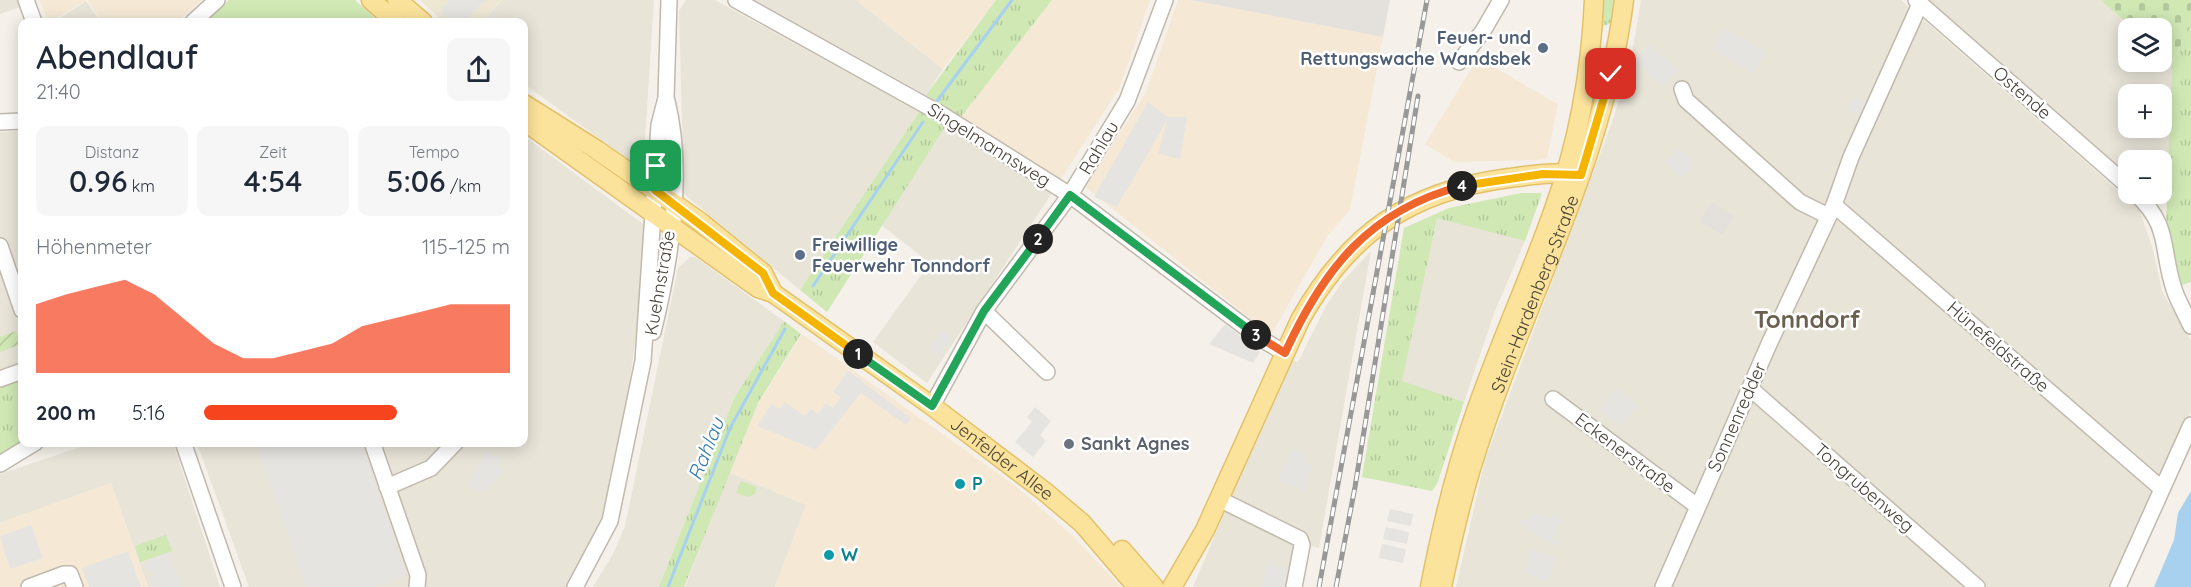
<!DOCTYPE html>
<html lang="de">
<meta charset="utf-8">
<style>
body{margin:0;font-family:Quicksand,sans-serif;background:#f6f6f7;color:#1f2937;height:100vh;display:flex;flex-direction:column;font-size:22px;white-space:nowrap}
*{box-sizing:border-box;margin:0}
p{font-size:20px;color:#747a83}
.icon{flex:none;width:33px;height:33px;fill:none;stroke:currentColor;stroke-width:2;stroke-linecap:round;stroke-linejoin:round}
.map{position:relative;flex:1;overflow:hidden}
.drawer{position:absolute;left:18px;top:18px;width:510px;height:429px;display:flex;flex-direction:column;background:#fff;border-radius:12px;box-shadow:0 3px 15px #0003}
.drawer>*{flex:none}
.controls{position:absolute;left:2118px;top:18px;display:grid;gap:12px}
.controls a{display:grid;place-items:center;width:54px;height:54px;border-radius:12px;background:#fff;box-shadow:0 3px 15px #0003;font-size:30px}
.pin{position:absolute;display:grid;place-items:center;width:51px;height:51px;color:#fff;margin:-26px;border-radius:12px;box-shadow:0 3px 9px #0006}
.km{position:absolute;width:30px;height:30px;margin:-15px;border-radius:50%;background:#222;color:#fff;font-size:16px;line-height:30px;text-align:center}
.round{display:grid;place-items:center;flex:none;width:63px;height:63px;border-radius:12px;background:#f6f6f7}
.summary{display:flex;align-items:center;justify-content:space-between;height:102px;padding:0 18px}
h1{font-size:33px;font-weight:600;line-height:45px}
.stats{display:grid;grid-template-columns:repeat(3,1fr);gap:9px;height:102px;padding:6px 18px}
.stats div{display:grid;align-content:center;border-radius:12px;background:#f6f6f7;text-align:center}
.stats b{font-size:30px;font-weight:600}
.stats small{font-size:16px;font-weight:400}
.stats p{font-size:16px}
.chart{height:168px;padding:12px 18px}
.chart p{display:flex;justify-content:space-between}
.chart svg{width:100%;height:108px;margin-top:6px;fill:#f6441f;opacity:.7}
ul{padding:0 18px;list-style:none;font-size:20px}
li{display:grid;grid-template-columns:96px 72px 1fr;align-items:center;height:45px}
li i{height:15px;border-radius:8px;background:#f6441f}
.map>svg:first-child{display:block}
.residential{fill:#e8e4d8;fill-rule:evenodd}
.commercial{fill:#f5e9d6}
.industrial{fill:#e4e0db}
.education{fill:#ede7d4}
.grass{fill:url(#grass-tufts)}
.cemetery{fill:url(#cemetery-stones)}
.garden{fill:url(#garden-furrows)}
.pitch{fill:#cfe8b4}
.parking{fill:#e6e4e1}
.water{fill:#a8d1f0}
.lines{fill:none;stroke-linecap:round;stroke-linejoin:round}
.stream{stroke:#a8d1f0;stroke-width:3}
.minor-casing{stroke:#c0b9ac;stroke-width:18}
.major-casing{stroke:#e2c16a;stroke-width:21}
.minor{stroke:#fff;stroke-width:15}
.major{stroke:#fce39b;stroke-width:18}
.rail-casing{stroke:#989898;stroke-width:5}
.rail{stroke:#fff;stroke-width:3;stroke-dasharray:9;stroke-linecap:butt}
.split-1-casing{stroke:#fff;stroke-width:12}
.split-2-casing{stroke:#fff;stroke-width:12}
.split-3-casing{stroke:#fff;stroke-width:12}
.split-4-casing{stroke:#fff;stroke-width:12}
.split-5-casing{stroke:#fff;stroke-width:12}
.split-1{stroke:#f5b400;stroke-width:8}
.split-2{stroke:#22a559;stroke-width:8}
.split-3{stroke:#22a559;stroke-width:8}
.split-4{stroke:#f0652b;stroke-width:8}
.split-5{stroke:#f5b400;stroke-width:8}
.service-dot{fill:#5c6f8a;stroke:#fff;stroke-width:2}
.worship-dot{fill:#6b7280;stroke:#fff;stroke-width:2}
.culture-dot{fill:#0f9aa8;stroke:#fff;stroke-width:2}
.labels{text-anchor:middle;stroke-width:5;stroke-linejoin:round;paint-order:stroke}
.service-label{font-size:18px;font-weight:bold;fill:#4e5e75;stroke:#fff;text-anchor:end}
.street-label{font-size:18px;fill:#484238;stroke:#fff}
.worship-label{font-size:18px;font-weight:bold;fill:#5b616d;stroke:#fff;text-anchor:start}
.culture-label{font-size:18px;font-weight:bold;fill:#0d838f;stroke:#fff;text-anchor:start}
.water-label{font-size:20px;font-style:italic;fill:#327ab3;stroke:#fff}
.district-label{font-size:24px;font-weight:bold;fill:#6b604f;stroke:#fff}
</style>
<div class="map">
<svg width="2191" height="587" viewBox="0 0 2191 587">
<defs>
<pattern id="grass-tufts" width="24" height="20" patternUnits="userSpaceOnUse" patternTransform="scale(1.5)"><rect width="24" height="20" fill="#cfe8b4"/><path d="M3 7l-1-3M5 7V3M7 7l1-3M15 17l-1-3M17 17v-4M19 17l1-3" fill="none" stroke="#b3c89c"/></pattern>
<pattern id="cemetery-stones" width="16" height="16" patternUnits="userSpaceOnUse" patternTransform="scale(1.5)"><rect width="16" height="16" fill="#cfe8b4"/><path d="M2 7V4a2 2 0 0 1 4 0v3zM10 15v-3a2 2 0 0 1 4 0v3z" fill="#b3c89c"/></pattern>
<pattern id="garden-furrows" width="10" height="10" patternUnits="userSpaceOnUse" patternTransform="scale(1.5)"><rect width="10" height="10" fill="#cfe8b4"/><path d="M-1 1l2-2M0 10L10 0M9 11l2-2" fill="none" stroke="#b3c89c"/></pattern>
</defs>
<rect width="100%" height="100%" fill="#f5f1ea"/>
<path class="residential" d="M0,0H21L23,6L0,14Z
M502,0H654L643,170L524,84V22H482Z
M686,0H715L919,112L800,290L684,194L679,11Z
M755,0H856L943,69L926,95Z
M1641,0H1901L2139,209L2153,250L2162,291L2191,341V411L2111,587H1456L1485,460L1611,125L1629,71Z
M1929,0H2100L2133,28H2128V62H2162V54L2172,63L2168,178L2162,184V160H2128V176ZM2128,94H2162V128H2128Z
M86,1L101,22H54Z
M945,127L1052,193L927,383L873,342L930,263L881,225Z
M22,131V365L0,373V132Z
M524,136L650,229L624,425L605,518L566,587H249L197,443L524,442Z
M1437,217L1525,241L1495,311L1464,402L1401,381Z
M1371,251L1319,548L1297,543L1289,587H1193L1289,359L1298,362L1326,306L1342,282Z
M690,257H695L784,321L734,398L659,587H593L613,554L625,526L678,268Z
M93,443H173L220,587H148L111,483L0,523V474Z
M729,472L806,505L775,587H685Z"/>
<path class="commercial" d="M39,0H202L177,22H102L87,0L49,22Z
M856,0H996L943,69Z
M1052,0H1150L1119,89L1061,179L961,117Z
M1178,0H1191L1383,37L1350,210L1328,235L1271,335L1085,187L1146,92Z
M1478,58L1558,104L1547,158L1540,160L1454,162L1425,144Z
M802,334L1017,487L1074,537L1121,587H775L806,505L729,472L758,404Z
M111,483L148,587H0V523Z"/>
<path class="industrial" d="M1191,0H1390L1383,37Z
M1711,202L1734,216L1723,235L1700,222Z"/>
<path class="education" d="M420,0H501L482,22H444Z"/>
<path class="grass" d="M996,0H1052L961,117L926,95Z
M1599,0H1619C1617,15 1615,25 1598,27Z
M2191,25V282L2182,285L2166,223L2172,63Z
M919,112L945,127L827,312L800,290Z
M1521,193H1542L1525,241L1437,218L1402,381L1464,402L1437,484L1432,491L1362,477L1404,228L1449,208Z
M784,321L801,334L758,403L684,587H659L734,398Z
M22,376V442L0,459V384Z
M741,481L757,487L755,494L748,497L736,493Z
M166,535L172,551L140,562L135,546Z"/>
<path class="cemetery" d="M2100,0H2191V25L2172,63L2162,54V28H2133Z"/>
<path class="garden" d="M16,331L21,344L0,352V337Z"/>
<path class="pitch" d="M229,0H355L379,22H205Z"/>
<path class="parking" d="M450,0H485L464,22H453L440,11Z
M1724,28L1766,52L1754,73L1712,50Z
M1649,45L1678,70L1663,86L1635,61Z
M1855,97L1867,104L1862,117L1848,108Z
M1148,102L1168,117H1187L1180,159L1158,154L1167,120L1117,207L1094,197Z
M1678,148L1695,163L1682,177L1665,162Z
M1225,324L1260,352L1253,363L1209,344Z
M942,330L952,337L939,356L929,349Z
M848,371L911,418L906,425L861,393L816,450L757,426L772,404L780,409L785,402L805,416L811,409L818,414L826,403L833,408L841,397L833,392Z
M1616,388L1638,405L1621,426L1600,410Z
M1035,407L1051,421L1040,435L1046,441L1033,457L1015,442L1032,422L1027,417Z
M256,443H361L407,576L375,587H306Z
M1293,448L1305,455L1304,462L1312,465L1305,492L1278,480Z
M486,450L501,459L497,465L503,469L491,488L480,492L468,486Z
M1390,509L1413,514L1411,526L1387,521Z
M1553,512L1566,524L1559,521L1553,538L1560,541L1559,547L1517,523L1520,520H1528L1533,513L1549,518Z
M31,525L43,558L10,569L0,536Z
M1386,527L1409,532L1407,544L1383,539Z
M1382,544L1406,549L1403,563L1379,558Z
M1532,549L1556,557L1548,581L1524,572Z
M128,551L141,587H89L82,568Z
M169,552L182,587H153L149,576L156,574L155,571L148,573L145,563Z
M1267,564L1288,567L1284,587H1261Z"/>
<path class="water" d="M2191,491V587H2154L2174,540L2178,513Z"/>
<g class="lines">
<path class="stream" d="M937,101L1012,0
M813,286L923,122
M668,587L730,428L785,329"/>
<g class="minor-casing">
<path id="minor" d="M26,0L34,22
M736,0L941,114L1070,195L1261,339L1285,353
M1916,0L2128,186
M193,22L217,0
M1459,62L1483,31L1501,0
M1682,89L1686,100L1800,202L1828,216
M0,122L22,121
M2136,194C2172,227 2160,250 2175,292C2179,303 2186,315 2191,326
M1834,205L2162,489
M0,246L22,310
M984,311L1047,372
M653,332C671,260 685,174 667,101
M0,379L22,371
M1751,389L1977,587
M1553,399L1697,506
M932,406L984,311L1070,195L1127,101L1165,0
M183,442L233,587
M372,442L418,575L417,587
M0,464L36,442
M387,487L431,468L456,442
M1219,499L1300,539L1302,545L1294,587
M29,587L64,574H70L75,587
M575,587L610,521L643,361L659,125L666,98L669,0
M1663,587L1769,344L1834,205L1851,157L1920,4
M2118,587L2191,425"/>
</g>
<g class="major-casing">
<g id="major">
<path d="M371,0L396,22"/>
<path d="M397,0L423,22"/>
<path d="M524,104L597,150L699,221L763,273L773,293"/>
<path id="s1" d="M524,121L758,288L773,293L932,406L1044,491L1082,523L1137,587"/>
<path d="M1122,550L1154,587"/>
<path d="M1172,587L1205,530L1300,320C1349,233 1409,191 1509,178C1532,175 1558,171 1581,175"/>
<path d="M1430,587C1441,530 1454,475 1473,420C1497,349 1529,280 1554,209C1578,143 1591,70 1594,0"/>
<path id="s2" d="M1442,587C1451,544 1461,500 1474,459C1522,305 1604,162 1624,0"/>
</g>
</g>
<use href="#minor" class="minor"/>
<use href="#major" class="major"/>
<g class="rail-casing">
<path id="rail" d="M1319,587L1427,0
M1336,587L1355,487L1418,96"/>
</g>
<use href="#rail" class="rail"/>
</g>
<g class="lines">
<g class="split-1-casing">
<path id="split-1" d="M656,166L655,190L763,273L773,293L858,354"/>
</g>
<g class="split-2-casing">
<path id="split-2" d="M858,354L932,406L984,311L1038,239"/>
</g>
<g class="split-3-casing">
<path id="split-3" d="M1038,239L1070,195L1256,335"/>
</g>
<g class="split-4-casing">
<path id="split-4" d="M1256,335L1285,353C1323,270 1369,210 1462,186"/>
</g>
<g class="split-5-casing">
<path id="split-5" d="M1462,186L1543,174L1581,175L1611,74"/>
</g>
<use href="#split-1" class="split-1"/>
<use href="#split-2" class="split-2"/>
<use href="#split-3" class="split-3"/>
<use href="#split-4" class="split-4"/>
<use href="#split-5" class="split-5"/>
</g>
<g class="service-dot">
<circle cx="1543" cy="48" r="6"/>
<circle cx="800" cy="255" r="6"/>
</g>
<circle class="worship-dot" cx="1069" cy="444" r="6"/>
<g class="culture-dot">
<circle cx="960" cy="484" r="6"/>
<circle cx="829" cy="555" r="6"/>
</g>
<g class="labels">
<g class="service-label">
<text x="1531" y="44">Feuer- und<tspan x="1531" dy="21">Rettungswache Wandsbek</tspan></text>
<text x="812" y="251" text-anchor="start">Freiwillige<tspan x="812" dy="21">Feuerwehr Tonndorf</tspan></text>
</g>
<g class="street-label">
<text transform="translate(2022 93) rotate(41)" y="6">Ostende</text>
<text transform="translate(989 145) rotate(32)" y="6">Singelmannsweg</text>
<text transform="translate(1099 148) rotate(-59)" y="6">Rahlau</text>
<text transform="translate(660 283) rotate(-80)" y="6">Kuehnstraße</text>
<text dy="6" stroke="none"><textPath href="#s2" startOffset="308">Stein-Hardenberg-Straße</textPath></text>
<text transform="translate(1998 347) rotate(41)" y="6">Hünefeldstraße</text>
<text transform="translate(1737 417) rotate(-66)" y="6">Sonnenredder</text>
<text transform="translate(1625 453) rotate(37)" y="6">Eckenerstraße</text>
<text dy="6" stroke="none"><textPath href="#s1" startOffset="586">Jenfelder Allee</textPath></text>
<text transform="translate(1864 488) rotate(41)" y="6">Tongrubenweg</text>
</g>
<g class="worship-label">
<text x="1081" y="450">Sankt Agnes</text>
</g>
<g class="culture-label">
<text x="972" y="490">P</text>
<text x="841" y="561">W</text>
</g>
<g class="water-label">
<text transform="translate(706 449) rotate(-68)" y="7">Rahlau</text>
</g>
<g class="district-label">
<text x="1807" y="328">Tonndorf</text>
</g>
</g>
</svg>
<div class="controls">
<a><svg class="icon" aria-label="layers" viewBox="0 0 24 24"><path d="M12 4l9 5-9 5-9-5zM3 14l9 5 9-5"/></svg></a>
<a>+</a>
<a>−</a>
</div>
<div class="pin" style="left:656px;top:166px;background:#1e9e55"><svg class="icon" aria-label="arrive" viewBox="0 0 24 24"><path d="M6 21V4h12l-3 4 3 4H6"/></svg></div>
<div class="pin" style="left:1611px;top:74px;background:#d93025"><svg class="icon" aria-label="check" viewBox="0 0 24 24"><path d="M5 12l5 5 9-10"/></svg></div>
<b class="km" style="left:858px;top:354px">1</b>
<b class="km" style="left:1038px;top:239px">2</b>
<b class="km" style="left:1256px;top:335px">3</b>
<b class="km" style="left:1462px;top:186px">4</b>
<section class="drawer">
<div class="summary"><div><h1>Abendlauf</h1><p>21:40</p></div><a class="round"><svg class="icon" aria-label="share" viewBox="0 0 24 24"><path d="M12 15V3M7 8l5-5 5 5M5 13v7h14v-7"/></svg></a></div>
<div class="stats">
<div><p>Distanz</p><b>0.96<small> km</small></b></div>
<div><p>Zeit</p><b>4:54</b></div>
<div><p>Tempo</p><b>5:06<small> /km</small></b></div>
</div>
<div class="chart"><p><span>Höhenmeter</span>115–125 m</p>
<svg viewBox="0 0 160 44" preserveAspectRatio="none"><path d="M0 44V16L10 12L20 9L30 6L40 12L50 22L60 32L70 38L80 38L90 35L100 32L110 25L120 22L130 19L140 16L150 16L160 16V44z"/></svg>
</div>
<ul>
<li><b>200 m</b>5:16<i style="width:63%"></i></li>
</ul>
</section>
</div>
